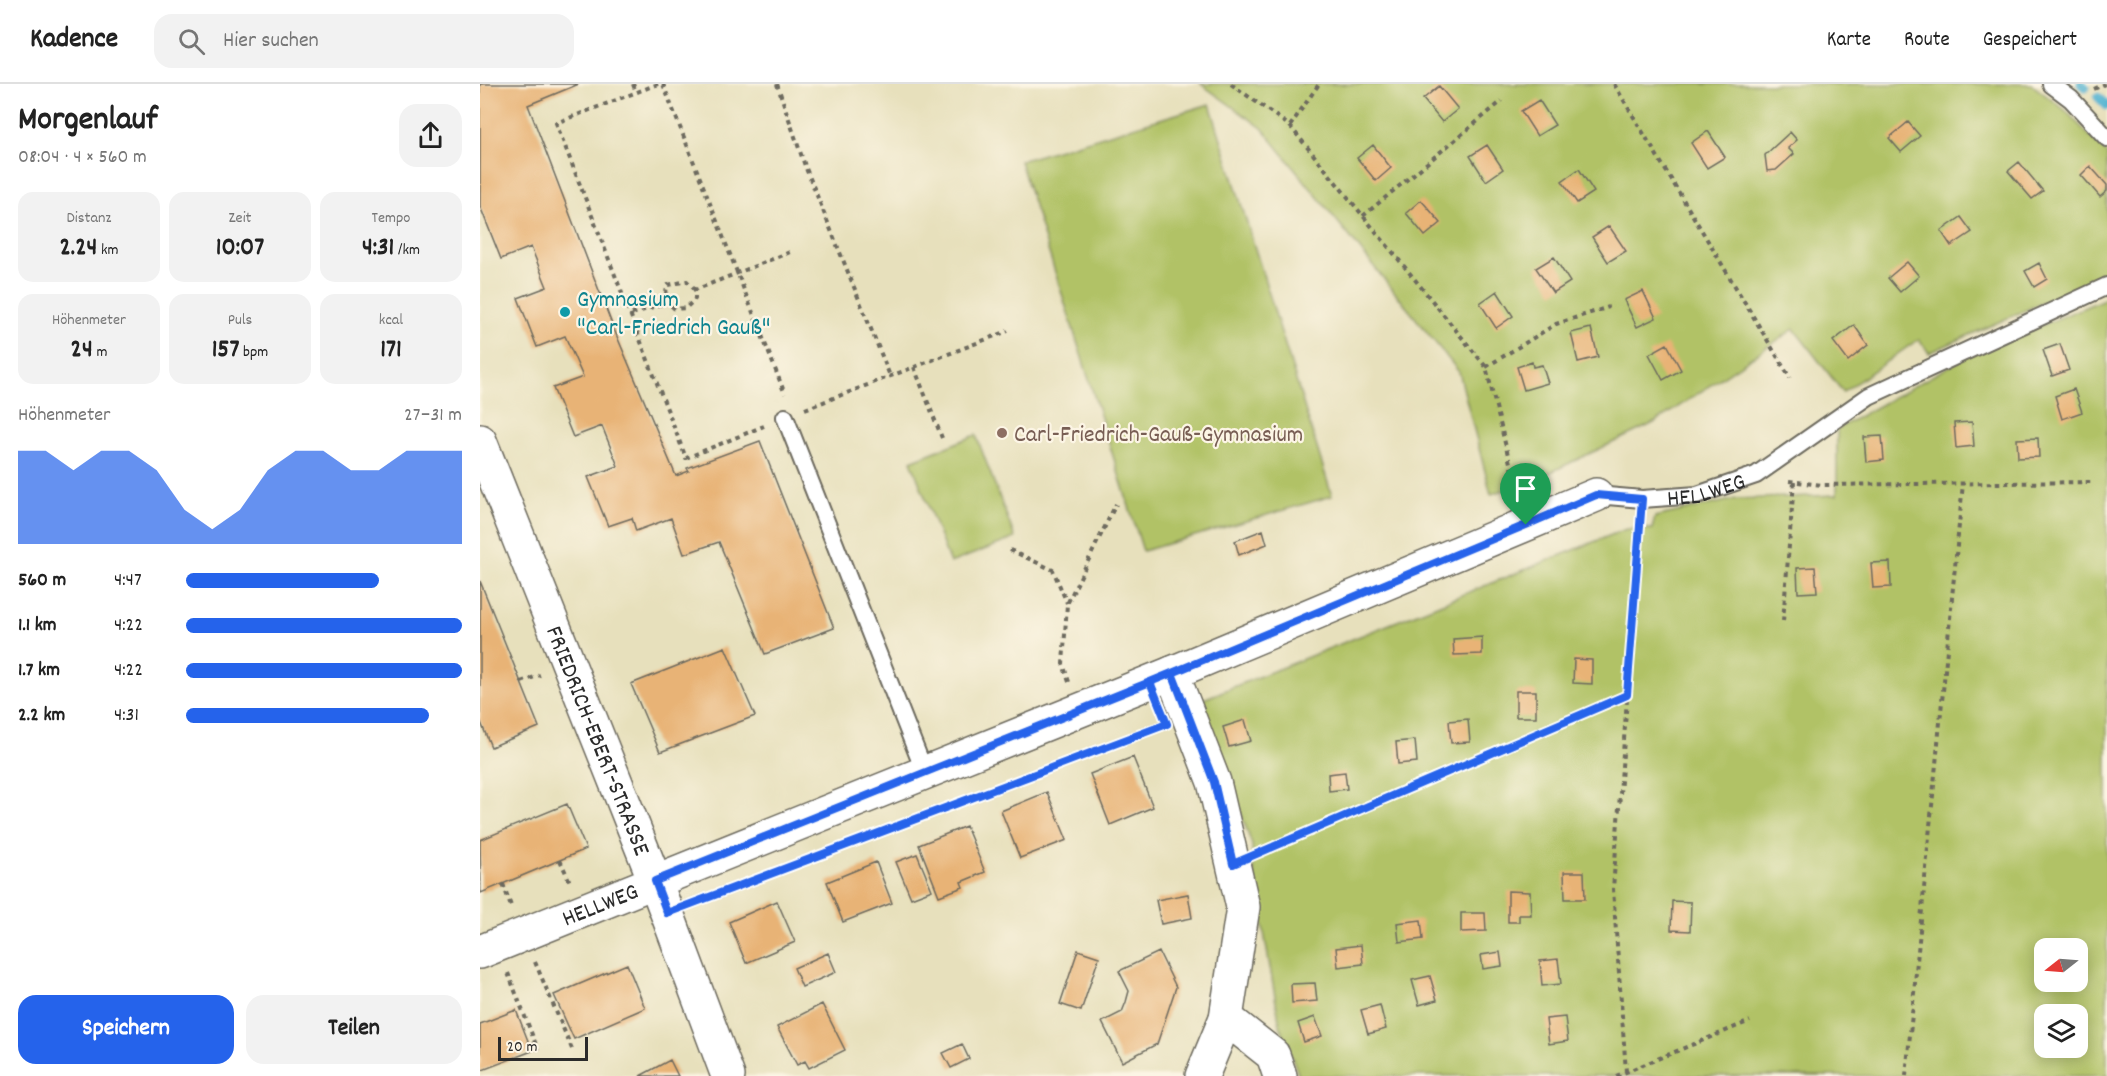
<!DOCTYPE html>
<html lang="de">
<meta charset="utf-8">
<style>
body{margin:0;font-family:Dekko,sans-serif;background:#f2f2f2;color:#222;height:100vh;display:flex;flex-direction:column;font-size:22px;white-space:nowrap}
*{box-sizing:border-box;margin:0}
p{font-size:20px;color:#767676}
.icon{flex:none;width:33px;height:33px;fill:none;stroke:currentColor;stroke-width:2;stroke-linecap:round;stroke-linejoin:round}
.map{position:relative;flex:1;overflow:hidden}
.drawer{display:flex;flex-direction:column;background:#fff;width:480px}
.drawer>*{flex:none}
.needle{width:39px;rotate:253deg}
.tools{position:absolute;left:1554px;top:854px;display:grid;gap:12px}
.tools a{display:grid;place-items:center;width:54px;height:54px;border-radius:12px;background:#fff;box-shadow:0 3px 15px #0003;font-size:30px}
.scale{position:absolute;left:18px;bottom:15px;width:90px;box-sizing:border-box;padding-left:6px;border:3px solid #2b2b2b;border-top:0;font-size:16px;line-height:21px;white-space:nowrap;color:#2b2b2b;-webkit-text-stroke:4px #fcf5e5;paint-order:stroke}
.pin{position:absolute;display:grid;place-items:center;width:51px;height:51px;color:#fff;margin:-62px -26px;border-radius:50% 50% 50% 0;rotate:-45deg;box-shadow:0 0 6px #0007}
.pin .icon{rotate:45deg}
.round{display:grid;place-items:center;flex:none;width:63px;height:63px;border-radius:18px;background:#f2f2f2}
.overview{display:flex;align-items:center;justify-content:space-between;height:102px;padding:0 18px}
h1{font-size:33px;font-weight:700;line-height:45px}
.metrics{display:grid;grid-template-columns:repeat(3,1fr);gap:9px;height:102px;padding:6px 18px}
.metrics div{display:grid;align-content:center;border-radius:15px;background:#f2f2f2;text-align:center}
.metrics b{font-size:26px;font-weight:700}
.metrics small{font-size:16px;font-weight:400}
.metrics p{font-size:16px}
.chart{height:168px;padding:12px 18px}
.chart p{display:flex;justify-content:space-between}
.chart svg{width:100%;height:108px;margin-top:6px;fill:#2563eb;opacity:.7}
.button{display:flex;gap:12px;margin-top:auto;padding:12px 18px}
.button a{flex:1;height:69px;border-radius:18px;background:#2563eb;color:#fff;font-size:24px;font-weight:700;line-height:69px;text-align:center}
.button a+a{background:#f2f2f2;color:#222}
ul{padding:0 18px;list-style:none;font-size:20px}
li{display:grid;grid-template-columns:96px 72px 1fr;align-items:center;height:45px}
li i{height:15px;border-radius:8px;background:#2563eb}
header{display:flex;align-items:center;gap:36px;box-sizing:border-box;height:84px;padding:0 30px;background:#fff;border-bottom:2px solid #e0e0e0}
header strong{font-size:28px}
nav{display:flex;gap:33px;margin-inline-start:auto;font-size:21px}
.search{width:420px;height:54px;background:#f2f2f2;display:flex;align-items:center;gap:15px;box-sizing:border-box;padding:0 21px;border-radius:18px;color:#767676;font-size:22px}
main{display:flex;flex:1;min-height:0}
.map>svg:first-child{display:block}
.green{fill:#b1c266;stroke:#6e7648;stroke-width:1.5;fill-rule:evenodd}
.lines{fill:none;stroke-linecap:round;stroke-linejoin:round}
.stream{stroke:#52b3d1;stroke-width:9}
.building{fill:#e8b376}
.service-casing{stroke:#6d6a5e;stroke-width:20}
.minor-casing{stroke:#6d6a5e;stroke-width:36}
.path{stroke:#6d6a5e;stroke-width:4;stroke-dasharray:4.5 4.5;stroke-linecap:butt}
.service{stroke:#fff;stroke-width:16}
.minor{stroke:#fff;stroke-width:33}
.route-casing{stroke:#fff;stroke-width:12}
.route{stroke:#2563eb;stroke-width:8}
.culture-dot{fill:#0f9aa8;stroke:#fcf5e5;stroke-width:2}
.education-dot{fill:#8d6e63;stroke:#fcf5e5;stroke-width:2}
.labels{text-anchor:middle;stroke-width:4.5;stroke-linejoin:round;paint-order:stroke}
.culture-label{font-size:24px;fill:#0d838f;stroke:#fcf5e5;text-anchor:start}
.education-label{font-size:24px;fill:#785e54;stroke:#fcf5e5;text-anchor:start}
.street-label{font-size:24px;fill:#2b2b2b;stroke:#fcf5e5}
</style>
<header>
<strong>Kadence</strong>
<div class="search"><svg class="icon" aria-label="search" viewBox="0 0 24 24"><circle cx="10" cy="10" r="6"/><path d="M15 15l6 6"/></svg>Hier suchen</div>
<nav><a>Karte</a><a>Route</a><a>Gespeichert</a></nav>
</header>
<main>
<section class="drawer">
<div class="overview"><div><h1>Morgenlauf</h1><p>08:04 · 4 × 560 m</p></div><a class="round"><svg class="icon" aria-label="share" viewBox="0 0 24 24"><path d="M12 15V3M7 8l5-5 5 5M5 13v7h14v-7"/></svg></a></div>
<div class="metrics">
<div><p>Distanz</p><b>2.24<small> km</small></b></div>
<div><p>Zeit</p><b>10:07</b></div>
<div><p>Tempo</p><b>4:31<small> /km</small></b></div>
</div>
<div class="metrics">
<div><p>Höhenmeter</p><b>24<small> m</small></b></div>
<div><p>Puls</p><b>157<small> bpm</small></b></div>
<div><p>kcal</p><b>171</b></div>
</div>
<div class="chart"><p><span>Höhenmeter</span>27–31 m</p>
<svg viewBox="0 0 160 44" preserveAspectRatio="none"><path d="M0 44V6L10 6L20 14L30 6L40 6L50 14L60 30L70 38L80 30L90 14L100 6L110 6L120 14L130 14L140 6L150 6L160 6V44z"/></svg>
</div>
<ul>
<li><b>560 m</b>4:47<i style="width:70%"></i></li>
<li><b>1.1 km</b>4:22<i style="width:100%"></i></li>
<li><b>1.7 km</b>4:22<i style="width:100%"></i></li>
<li><b>2.2 km</b>4:31<i style="width:88%"></i></li>
</ul>
<div class="button"><a>Speichern</a><a>Teilen</a></div>
</section>
<div class="map">
<svg width="1627" height="992" viewBox="0 0 1627 992">
<rect width="100%" height="100%" fill="#fcf5e5"/>
<filter id="ink" filterUnits="userSpaceOnUse"><feTurbulence type="fractalNoise" baseFrequency=".0167" numOctaves="2"/><feDisplacementMap in="SourceGraphic" scale="12" xChannelSelector="R" yChannelSelector="G"/><feConvolveMatrix kernelMatrix="1 2 1 2 8 2 1 2 1" color-interpolation-filters="sRGB"/></filter>
<filter id="wash" filterUnits="userSpaceOnUse"><feTurbulence type="fractalNoise" baseFrequency=".008" numOctaves="4" result="noise"/><feDisplacementMap in="SourceGraphic" scale="24" xChannelSelector="R" yChannelSelector="G"/><feGaussianBlur stdDeviation="1.35" result="paint"/><feColorMatrix in="noise" values="0 0 0 0 0 0 0 0 0 0 0 0 0 0 0 0 0 1.4 0 .05"/><feComposite in="paint" operator="in"/></filter>
<g filter="url(#wash)">
<rect width="100%" height="100%" fill="#e7e0bc"/>
<path class="green" d="M721,0H1551L1585,26L1627,70V190L1449,269L1439,255L1363,308L1314,245L1174,339L1052,397L1011,410L979,288L782,44Z
M730,20L852,412L663,467L540,77Z
M1627,214V992H819L800,942L773,784L772,761L721,616L1146,445H1172L1175,433L1256,415L1357,411V345L1486,273ZM1564,864H1598V897H1564ZM1564,930H1598V963H1564Z
M496,351L535,454L470,479L431,377Z"/>
<g class="lines">
<path class="stream" d="M1601,0L1605,3
M1618,13L1627,22"/>
</g>
<g id="blocks">
<path class="building" d="M0,0H99L48,21L133,243L196,392L209,387L207,384L280,357L354,544L285,570L239,458L204,470L191,434L156,447L152,434L128,442L108,393L138,382L122,342L93,353L73,304L103,293L85,252L57,263L38,214L67,203L51,163L21,175L0,122Z
M959,2L978,25L962,38L943,15Z
M1059,16L1075,41L1057,52L1041,27Z
M1428,38L1440,52L1421,68L1409,54Z
M1228,47L1245,73L1227,84L1211,59Z
M1310,48L1317,56L1308,64L1314,70L1296,86L1287,87L1285,71Z
M893,61L911,84L896,97L877,74Z
M1007,61L1023,85L1006,97L990,72Z
M1539,78L1563,107L1552,115L1528,87Z
M1610,82L1627,101V107L1620,113L1601,91Z
M1099,85L1114,108L1097,119L1082,97Z
M941,116L961,139L945,152L926,129Z
M1481,133L1492,148L1471,162L1461,147Z
M1129,142L1146,167L1128,178L1112,153Z
M1074,173L1090,198L1073,209L1056,184Z
M1427,178L1439,192L1420,208L1408,194Z
M1559,179L1567,195L1554,203L1545,187Z
M1017,207L1033,232L1016,244L1000,219Z
M1163,207L1176,234L1157,243L1144,216Z
M1374,241L1388,261L1368,277L1353,257Z
M1111,244L1118,273L1098,278L1091,249Z
M1187,260L1201,286L1183,296L1169,270Z
M1580,260L1589,286L1572,292L1563,266Z
M1052,278L1053,283L1062,281L1068,299L1044,306L1037,283Z
M1594,305L1602,328L1582,335L1575,312Z
M1492,338L1494,362L1476,364L1474,339Z
M1402,352L1404,376L1386,378L1384,353Z
M1558,354L1559,373L1538,374L1537,355Z
M783,446L787,460L759,471L755,457Z
M1410,478L1411,503L1393,504L1391,479Z
M1335,483L1337,508L1318,509L1317,484Z
M0,497L59,643L11,663L0,636Z
M1002,553V570L974,571L973,555Z
M245,563L275,632L180,668L151,600Z
M1094,575L1112,576V600L1093,599Z
M1036,607H1056V633H1036Z
M988,635L990,658L971,659L969,637Z
M765,636L771,657L749,663L743,643Z
M935,656L937,678L918,680L916,658Z
M653,673L673,723L630,741L610,690Z
M865,688L867,705L849,707L848,690Z
M567,708L587,756L540,774L521,727Z
M87,720L106,765L1,809L0,756Z
M486,742L505,788L481,798L483,803L459,812L439,761Z
M437,770L452,806L431,814L416,778Z
M396,778L412,819L363,838L347,798Z
M1084,788H1104L1105,815H1085Z
M1028,807L1050,808L1051,831H1039V838H1028Z
M708,810L712,834L681,840L676,816Z
M297,817L315,858L266,879L249,838Z
M1192,817L1211,818L1210,847L1191,846Z
M981,829H1005L1006,847L981,848Z
M941,836L943,855L919,858L917,839Z
M881,861L883,880L858,883L856,864Z
M598,866L619,873L601,927L580,920Z
M679,868L696,903L677,960L642,978L622,938L642,928L646,918L649,907L639,887Z
M1020,868L1022,882L1003,885L1001,871Z
M348,869L356,888L322,903L314,884Z
M1078,875L1081,900L1062,902L1060,877Z
M147,880L165,924L94,955L74,911Z
M950,892L957,916L939,921L932,896Z
M835,899L837,917L812,919L811,900Z
M342,920L365,966L329,984L325,977L317,981L297,943Z
M900,921L906,945L888,950L881,926Z
M36,926L52,967L0,987V940Z
M835,933L842,952L824,958L818,939Z
M1085,933L1088,957L1069,960L1066,935Z
M482,960L489,975L471,984L463,969Z
M190,976L198,992H160Z"/>
</g>
</g>
<g filter="url(#ink)">
<use href="#blocks" fill-opacity="0" stroke="#6d6a5e" stroke-width="1.5"/>
<g class="lines">
<g class="service-casing">
<g id="service">
<path d="M1571,0L1591,15L1627,54"/>
<path d="M305,333L445,689"/>
<path id="s1" d="M1116,411L1162,415L1217,411L1276,391L1389,312L1627,202"/>
</g>
</g>
<g class="minor-casing">
<g id="minor">
<path id="s2" d="M0,357L175,797L248,992"/>
<path d="M692,589L734,698L763,823L746,934L722,992"/>
<path id="s3" d="M0,868L692,589L1116,411"/>
<path d="M746,934L793,971L800,992"/>
</g>
</g>
<path class="path" d="M153,0L156,8
M178,0L76,39L206,374L284,342
M183,0L305,310
M297,0L325,82L410,292
M751,0L810,42L1006,283L1038,411
M1134,0L1310,294
M1614,5L1625,0
M810,42L839,0
M883,132L1022,17
M215,206L207,197L188,201C184,211 186,218 195,225L206,224L215,215V206L310,168
M152,230L188,218
M434,283L462,354
M1006,283L1076,240L1129,223
M325,325L528,247
M1309,397L1342,401L1614,398
M530,466L573,486L587,519
M1303,537L1314,398
M41,598L60,591
M589,598L583,580L587,520L636,420
M781,768L1147,611
M80,776L90,798
M23,800L31,822
M216,818L680,642
M55,878L92,965
M28,889L58,966
M1146,988L1133,805L1160,438
M1136,992L1270,937
M1426,992L1483,399"/>
<use href="#service" class="service"/>
<use href="#minor" class="minor"/>
</g>
</g>
<g class="lines" filter="url(#ink)">
<g class="route-casing">
<path id="route" d="M1046,441L692,589L670,598L175,797L187,829L687,640L670,598L692,589L734,698L753,780L1147,611L1162,415L1116,411L1046,441"/>
</g>
<use href="#route" class="route"/>
</g>
<circle class="culture-dot" cx="85" cy="228" r="6"/>
<circle class="education-dot" cx="522" cy="349" r="6"/>
<g class="labels">
<g class="culture-label">
<text x="97" y="222">Gymnasium<tspan x="97" dy="28">"Carl-Friedrich Gauß"</tspan></text>
</g>
<g class="education-label">
<text x="534" y="357">Carl-Friedrich-Gauß-Gymnasium</text>
</g>
<g class="street-label">
<text dy="8" stroke="none"><textPath href="#s1" startOffset="111">HELLWEG</textPath></text>
<text dy="8" stroke="none"><textPath href="#s2" startOffset="322">FRIEDRICH-EBERT-STRASSE</textPath></text>
<text dy="8" stroke="none"><textPath href="#s3" startOffset="129">HELLWEG</textPath></text>
</g>
</g>
</svg>
<div class="tools">
<a><svg class="needle" viewBox="-14 -14 28 28"><path d="M0-13l5 13h-10z" fill="#e53935"/><path d="M0 13l5-13h-10z" fill="#767676"/></svg></a>
<a><svg class="icon" aria-label="layers" viewBox="0 0 24 24"><path d="M12 4l9 5-9 5-9-5zM3 14l9 5 9-5"/></svg></a>
</div>
<div class="scale">20 m</div>
<div class="pin" style="left:1046px;top:441px;background:#1e9e55"><svg class="icon" aria-label="arrive" viewBox="0 0 24 24"><path d="M6 21V4h12l-3 4 3 4H6"/></svg></div>
</div>
</main>
